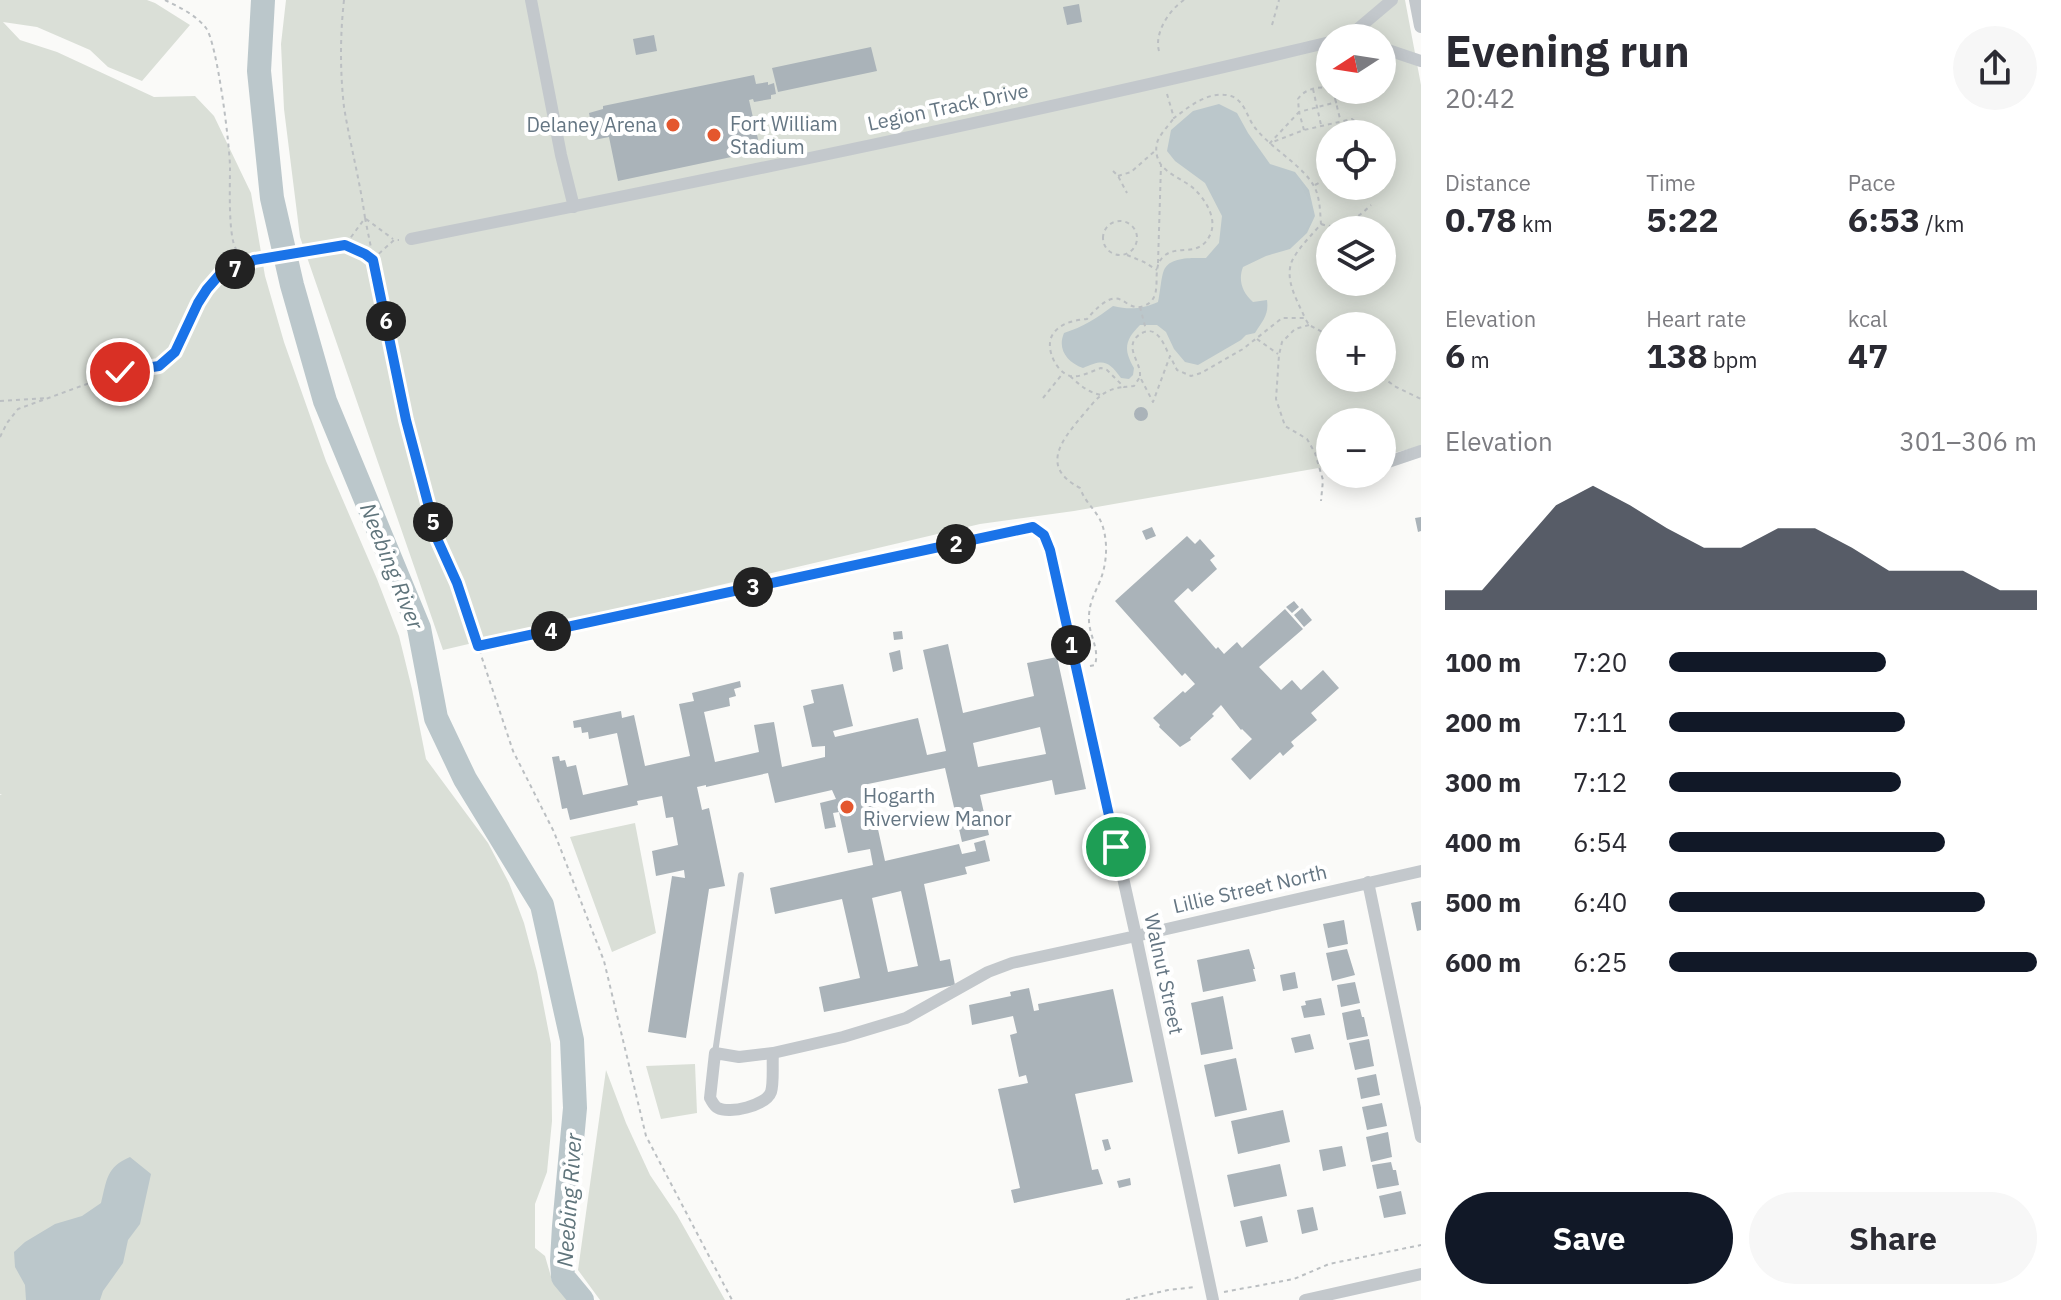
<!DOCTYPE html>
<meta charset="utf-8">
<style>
body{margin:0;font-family:"IBM Plex Sans",sans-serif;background:#f7f7f7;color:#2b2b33;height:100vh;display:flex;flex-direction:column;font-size:30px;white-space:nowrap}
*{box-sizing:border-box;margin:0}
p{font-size:26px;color:#7c7c81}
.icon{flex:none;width:44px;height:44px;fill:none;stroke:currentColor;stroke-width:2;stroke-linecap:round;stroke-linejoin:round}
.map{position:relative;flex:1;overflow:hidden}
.drawer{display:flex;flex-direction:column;background:#fff;width:640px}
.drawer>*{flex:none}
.needle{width:52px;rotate:258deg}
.tools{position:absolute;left:1316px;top:24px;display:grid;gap:16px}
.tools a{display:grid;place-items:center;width:80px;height:80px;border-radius:50%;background:#fff;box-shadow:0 4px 20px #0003;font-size:40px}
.pin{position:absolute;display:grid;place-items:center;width:68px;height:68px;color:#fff;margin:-34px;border:4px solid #fff;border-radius:50%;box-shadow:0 2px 8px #0007}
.km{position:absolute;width:40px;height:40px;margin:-20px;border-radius:50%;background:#222;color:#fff;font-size:22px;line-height:40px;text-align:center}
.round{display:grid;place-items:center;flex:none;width:84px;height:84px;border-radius:42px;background:#f7f7f7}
.headline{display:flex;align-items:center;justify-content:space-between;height:136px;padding:0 24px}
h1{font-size:44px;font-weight:800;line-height:60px}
.figures{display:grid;grid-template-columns:repeat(3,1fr);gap:12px;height:136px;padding:8px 24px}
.figures div{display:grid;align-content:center}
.figures b{font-size:34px;font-weight:800}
.figures small{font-size:22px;font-weight:400}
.figures p{font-size:22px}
.chart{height:224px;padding:16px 24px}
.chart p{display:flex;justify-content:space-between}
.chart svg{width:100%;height:144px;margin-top:8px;fill:#111827;opacity:.7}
.action{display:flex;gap:16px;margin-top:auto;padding:16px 24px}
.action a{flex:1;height:92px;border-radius:48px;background:#111827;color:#fff;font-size:32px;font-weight:800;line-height:92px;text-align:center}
.action a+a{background:#f7f7f7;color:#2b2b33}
ul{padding:0 24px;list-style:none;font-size:26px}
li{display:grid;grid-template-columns:128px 96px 1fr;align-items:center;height:60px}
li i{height:20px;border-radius:10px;background:#111827}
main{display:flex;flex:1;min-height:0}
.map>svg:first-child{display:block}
.green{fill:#dadfd7;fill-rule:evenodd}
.water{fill:#bbc7cb}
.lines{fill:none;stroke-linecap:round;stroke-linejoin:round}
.river{stroke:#bbc7cb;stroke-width:24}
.building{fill:#aab3b9;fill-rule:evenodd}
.path{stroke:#bbbfc2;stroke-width:2;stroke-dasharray:4 4;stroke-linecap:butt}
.service{stroke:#c3c8cc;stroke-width:6}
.minor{stroke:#c3c8cc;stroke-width:12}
.tertiary{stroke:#c3c8cc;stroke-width:14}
.route-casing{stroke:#fff;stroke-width:16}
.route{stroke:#1a73e8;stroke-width:10}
.poi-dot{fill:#e4572e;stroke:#fff;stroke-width:3}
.labels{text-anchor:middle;stroke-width:8;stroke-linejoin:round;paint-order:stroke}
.street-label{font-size:20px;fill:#657683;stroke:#fff}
.poi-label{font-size:20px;fill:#657683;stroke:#fff;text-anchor:start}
.water-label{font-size:22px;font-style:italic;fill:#60757c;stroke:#fff}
</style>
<main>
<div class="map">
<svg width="1421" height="1300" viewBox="0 0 1421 1300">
<rect width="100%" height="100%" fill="#fafaf8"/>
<path class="green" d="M0,0H147L155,3L190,25L142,81L108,67L90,50L37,27L3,22L20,40L57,52L154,97L195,96L214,116L251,193L265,276L284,342L326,461L377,579L399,636L412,689L426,759L488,843L509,883L524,923L537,972L551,1044L552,1121L547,1172L535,1204V1248L545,1256L552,1280L563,1277L582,1300H0V795L2,794H0Z
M286,0H1405L1421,85V446L1382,456V422H1330V466L1074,511L980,524L443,650L300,237L284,109L281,44ZM1330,38H1382V90H1330ZM1330,134H1382V186H1330ZM1330,230H1382V282H1330ZM1330,326H1382V378H1330Z
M635,823L656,933L612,952L570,837Z
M695,1064L697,1113L661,1119L646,1066Z
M606,1070L626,1123L650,1175L677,1215L725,1300H600L578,1270Z"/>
<path class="water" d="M1219,104L1237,113L1248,133L1270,164L1295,172L1309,190L1315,216L1307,233L1290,249L1266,256L1243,267C1238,280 1242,292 1253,302L1267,300C1269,315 1263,320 1255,333L1246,335L1241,340L1198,365L1185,362L1174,349L1166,332L1157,325H1140C1125,340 1123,349 1134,368L1133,375L1129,379L1121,378C1108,360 1103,359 1083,368C1067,362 1057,349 1064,333C1083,327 1097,318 1113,306C1130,310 1142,309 1158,302C1160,294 1161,277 1164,270C1170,256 1194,258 1206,258L1219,243L1222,216L1205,183L1175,161L1167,151L1171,130L1193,111Z
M130,1157L151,1174L140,1224L128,1240L123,1263L103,1291L100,1300H26L25,1285L15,1267L14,1252L25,1242L55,1224L82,1216L101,1203C107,1180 106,1167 130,1157Z"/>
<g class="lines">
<path class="river" d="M263,0L259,71L272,198L292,285L325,401L419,628L436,718L465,779L542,905L572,1040L575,1108L564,1226L562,1261L563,1277L582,1300"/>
</g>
<path class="building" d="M1079,4L1082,22L1067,25L1063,7Z
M654,35L657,51L636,55L633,39Z
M871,47L877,71L778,92L772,68Z
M754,75L756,84L768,82V85L774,83L776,94L771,95V99L754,102L753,99L749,100L760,148L754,149L755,152L618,181L609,137L594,140L589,113L603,109V106Z
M1134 414a7 7 0 1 1 14 0a7 7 0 1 1-14 0Z
M1421,517V531L1418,532L1415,518Z
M1152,527L1156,536L1146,540L1142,531Z
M1187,536L1195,544L1200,539L1215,556L1210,560L1217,569L1192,592L1188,588L1174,601L1216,649L1218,647L1224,654L1237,642L1242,648L1285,609L1303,629L1259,667L1281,690L1292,680L1301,690L1323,670L1339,688L1311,713L1317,720L1291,742L1294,746L1283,756L1280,752L1250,780L1231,759L1252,739L1242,729L1241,730L1221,705L1212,714L1214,716L1190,738L1191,740L1180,747L1159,727L1160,725L1153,718L1183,691L1185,693L1195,684L1185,673L1182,676L1115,601Z
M1294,601L1299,607L1292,613L1286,607Z
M1302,608L1312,620L1304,627L1294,615Z
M902,631L903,639L894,640L893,632Z
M948,644L963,713L1034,696L1027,663L1057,657L1086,789L1055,795L1052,780L980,795L989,835L962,842L945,768L868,784L885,861L959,844L962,854L976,851L974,843L985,840L990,861L965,867L967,874L924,884L940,961L950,959L955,985L824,1012L819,987L860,978L842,899L775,914L770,888L873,865L870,849L848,853L839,812L833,813L836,827L825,829L820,803L836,799L832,790L775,803L768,773L706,787V785L697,787L702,810L709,808L725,886L709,889L686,1038L648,1032L672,876L685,878L684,870L656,876L652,851L678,845L673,817L666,818L662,796L637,801L638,805L570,820L567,808L562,809L552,757L559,756L560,761L565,760L567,767L576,765L583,795L628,785L617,733L589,739L588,732L582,733L581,727L574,728L573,721L621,711L622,718L634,715L645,766L690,756L679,704L694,701L692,693L740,681L741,687L734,689L736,696L729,698L730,706L704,712L715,762L759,752L754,725L774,722L782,767L825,757V746L812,747L803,706L814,703L811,690L843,684L853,726L833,731L835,737L918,718L927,755L946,751L923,650ZM1040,727L1046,754L978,767L973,743ZM901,891L918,966L888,972L872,898Z
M900,650L903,669L893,672L889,653Z
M1421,901V930L1417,931L1411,903Z
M1344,920L1348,944L1328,948L1323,924Z
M1249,949L1255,969H1253L1256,981L1203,992L1197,960Z
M1347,949L1355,975L1332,981L1326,953Z
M1295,972L1298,988L1283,991L1280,975Z
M1355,982L1360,1003L1341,1007L1337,985Z
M1029,988L1034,1011L1039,1010L1038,1004L1113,989L1133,1082L1075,1094L1092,1170L1098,1169L1103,1184L1014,1203L1011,1190L1020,1188L998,1089L1028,1083L1026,1075L1019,1077L1010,1035L1017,1033L1013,1016L972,1025L969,1005L1011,996L1010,992Z
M1223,996L1233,1049L1201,1055L1191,1003Z
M1321,998L1325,1015L1304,1018L1301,1006L1306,1005L1305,1001Z
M1360,1009L1362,1017H1364L1368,1036L1347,1040L1342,1013Z
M1310,1034L1314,1049L1295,1053L1291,1038Z
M1369,1039L1374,1066L1355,1070L1349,1043Z
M1236,1058L1247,1110L1215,1117L1204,1065Z
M1376,1074L1380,1095L1361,1099L1357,1078Z
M1382,1103L1387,1126L1367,1130L1362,1107Z
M1283,1110L1290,1142L1238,1154L1231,1121Z
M1388,1132L1392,1157L1371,1162L1366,1137Z
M1108,1139L1111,1149L1105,1151L1102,1140Z
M1342,1146L1346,1166L1323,1171L1319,1150Z
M1391,1162L1393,1170H1396L1399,1185L1377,1189L1372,1165Z
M1280,1164L1287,1196L1234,1207L1227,1175Z
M1130,1178L1131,1185L1119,1188L1117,1181Z
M1401,1191L1406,1214L1384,1218L1379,1196Z
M1313,1207L1318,1230L1302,1234L1297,1210Z
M1262,1216L1268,1242L1246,1247L1240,1221Z"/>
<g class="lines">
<path class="path" d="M165,0C179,7 196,15 206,28C217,42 230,146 230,168C230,185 228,236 236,249C238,253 247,257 251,261L253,260
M344,0C340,36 340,71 344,107C350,144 360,181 365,218L346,244
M1272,25L1279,0
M1159,51C1154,33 1169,10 1184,0
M1330,88C1319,86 1304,89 1298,99L1299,112L1270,143L1304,130L1352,119L1365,129L1367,134
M1313,89L1321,125
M1333,90L1340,119
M1167,94L1174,118C1190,106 1209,90 1231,96C1246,101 1247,120 1257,130C1273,150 1304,166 1315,188C1320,199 1320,211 1321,224C1312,235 1298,248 1292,261C1284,280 1298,302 1305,318H1282L1243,349L1201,373L1191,376L1177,370L1170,356L1153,402L1140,377L1134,386L1124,387L1107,370L1101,368C1092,371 1080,378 1070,376C1056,372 1044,347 1053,334C1060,323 1075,320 1087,319C1123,277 1122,314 1144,306C1166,297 1149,270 1163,257C1177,243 1199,259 1210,235C1218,219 1205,198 1192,187C1183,180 1170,175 1162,166C1157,160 1155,151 1157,143C1159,135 1169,125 1174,118
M1304,130L1299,112L1337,102
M1113,171L1118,176L1127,193
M1118,176L1131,172L1156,150
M1315,185L1330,177
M365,218L406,420L438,541L457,583L513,751L554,832L604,961L646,1136L732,1300
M366,219L393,239
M1103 238a17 17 0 1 1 34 0a17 17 0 1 1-34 0Z
M1321,224C1341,231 1356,219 1371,205
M1127,255L1144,262L1157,270
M373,259L394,240H399
M1158,263L1161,165
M222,272L235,250
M1140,307L1146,330
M1306,320L1309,325L1330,336
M1309,325L1295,329L1282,342L1279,355L1276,399L1285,426L1307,439L1315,453L1323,480L1321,501
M1257,339L1278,354
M1070,376C1080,385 1087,392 1101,395
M1140,376C1141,364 1130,354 1133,343C1134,339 1138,335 1142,333C1157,325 1164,344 1169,355
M1382,377L1396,387L1421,399
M1043,398L1064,372
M0,401L47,398
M0,437L7,423L18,409L120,372L159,366L175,352L198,303L207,289L221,273L243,267L254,260L345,245L365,254L372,259
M479,646L559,629
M1090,666L1095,665C1100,647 1088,635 1089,617C1089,603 1095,593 1100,581C1106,566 1108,548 1104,531C1099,510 1087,507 1080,488C1040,467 1061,441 1082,416C1096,400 1101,390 1123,387
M1224,1292L1294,1279L1329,1264L1421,1245
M1126,1300L1168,1290L1196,1287"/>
<path class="service" d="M715,1053L741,875"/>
<path class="minor" d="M531,0L561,155L574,207
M1347,38L1392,0
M1382,48L1421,61
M411,239C718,178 1025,115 1330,42
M1382,464L1421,451
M573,626L1033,527L1044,535L1050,550L1136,936L1213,1300
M1368,882L1421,1137
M773,1053L739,1057L715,1053L710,1098C712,1101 714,1106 718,1108C729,1114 766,1106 771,1092C774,1083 772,1063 773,1053L843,1037L906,1018L988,972L1012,963L1136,936L1421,871
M1305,1300L1421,1274"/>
<path class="tertiary" d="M1416,0L1421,26"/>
</g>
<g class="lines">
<g class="route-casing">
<path id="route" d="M120,372L159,366L175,352L198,303L207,289L221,273L243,267L254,260L345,245L365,254L373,260L406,420L438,541L457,583L478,646L1033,527L1044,535L1050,550L1116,847"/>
</g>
<use href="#route" class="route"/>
</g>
<g class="poi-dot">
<circle cx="673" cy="125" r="8"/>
<circle cx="714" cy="135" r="8"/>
<circle cx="847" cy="807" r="8"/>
</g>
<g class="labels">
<g class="street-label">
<text transform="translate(948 107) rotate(-12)" y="7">Legion Track Drive</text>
<text transform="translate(1250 889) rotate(-13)" y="7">Lillie Street North</text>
<text transform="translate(1164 974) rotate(78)" y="7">Walnut Street</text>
</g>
<g class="poi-label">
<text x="730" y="131">Fort William<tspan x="730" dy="23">Stadium</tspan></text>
<text x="657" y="132" text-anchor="end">Delaney Arena</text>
<text x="863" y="803">Hogarth<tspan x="863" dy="23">Riverview Manor</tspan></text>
</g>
<g class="water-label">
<text transform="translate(392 566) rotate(68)" y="8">Neebing River</text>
<text transform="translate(569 1200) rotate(-86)" y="8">Neebing River</text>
</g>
</g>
</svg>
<div class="tools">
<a><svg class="needle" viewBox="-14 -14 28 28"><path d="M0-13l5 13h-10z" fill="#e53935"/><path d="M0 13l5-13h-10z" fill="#7c7c81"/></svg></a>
<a><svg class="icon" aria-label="locate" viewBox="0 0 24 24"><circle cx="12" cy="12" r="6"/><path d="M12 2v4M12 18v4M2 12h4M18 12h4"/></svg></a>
<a><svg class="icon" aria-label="layers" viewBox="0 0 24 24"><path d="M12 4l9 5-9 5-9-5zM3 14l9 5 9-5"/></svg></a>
<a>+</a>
<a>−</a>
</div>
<div class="pin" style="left:1116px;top:847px;background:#1e9e55"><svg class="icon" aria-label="arrive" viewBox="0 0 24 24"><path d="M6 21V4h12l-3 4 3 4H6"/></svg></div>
<div class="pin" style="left:120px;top:372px;background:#d93025"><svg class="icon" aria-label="check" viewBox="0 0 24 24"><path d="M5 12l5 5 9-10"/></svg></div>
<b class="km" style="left:1071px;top:645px">1</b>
<b class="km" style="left:956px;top:544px">2</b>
<b class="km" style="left:753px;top:587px">3</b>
<b class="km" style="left:551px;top:631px">4</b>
<b class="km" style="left:433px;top:522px">5</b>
<b class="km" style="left:386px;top:321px">6</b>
<b class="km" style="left:235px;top:269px">7</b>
</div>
<section class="drawer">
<div class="headline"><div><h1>Evening run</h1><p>20:42</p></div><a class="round"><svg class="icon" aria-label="share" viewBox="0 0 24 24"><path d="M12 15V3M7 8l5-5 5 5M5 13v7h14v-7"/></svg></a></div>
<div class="figures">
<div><p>Distance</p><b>0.78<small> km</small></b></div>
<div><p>Time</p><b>5:22</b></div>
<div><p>Pace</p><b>6:53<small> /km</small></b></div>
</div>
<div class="figures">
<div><p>Elevation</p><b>6<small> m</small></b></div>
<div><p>Heart rate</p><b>138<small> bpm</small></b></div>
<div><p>kcal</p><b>47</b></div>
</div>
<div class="chart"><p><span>Elevation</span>301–306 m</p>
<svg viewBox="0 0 160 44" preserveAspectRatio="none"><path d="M0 44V38L10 38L20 25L30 12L40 6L50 12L60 19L70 25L80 25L90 19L100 19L110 25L120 32L130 32L140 32L150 38L160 38V44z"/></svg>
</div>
<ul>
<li><b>100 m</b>7:20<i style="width:59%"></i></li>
<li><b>200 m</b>7:11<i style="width:64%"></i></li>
<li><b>300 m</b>7:12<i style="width:63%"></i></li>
<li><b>400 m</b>6:54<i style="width:75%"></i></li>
<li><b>500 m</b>6:40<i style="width:86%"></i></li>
<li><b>600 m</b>6:25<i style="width:100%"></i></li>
</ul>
<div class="action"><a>Save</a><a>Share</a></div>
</section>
</main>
